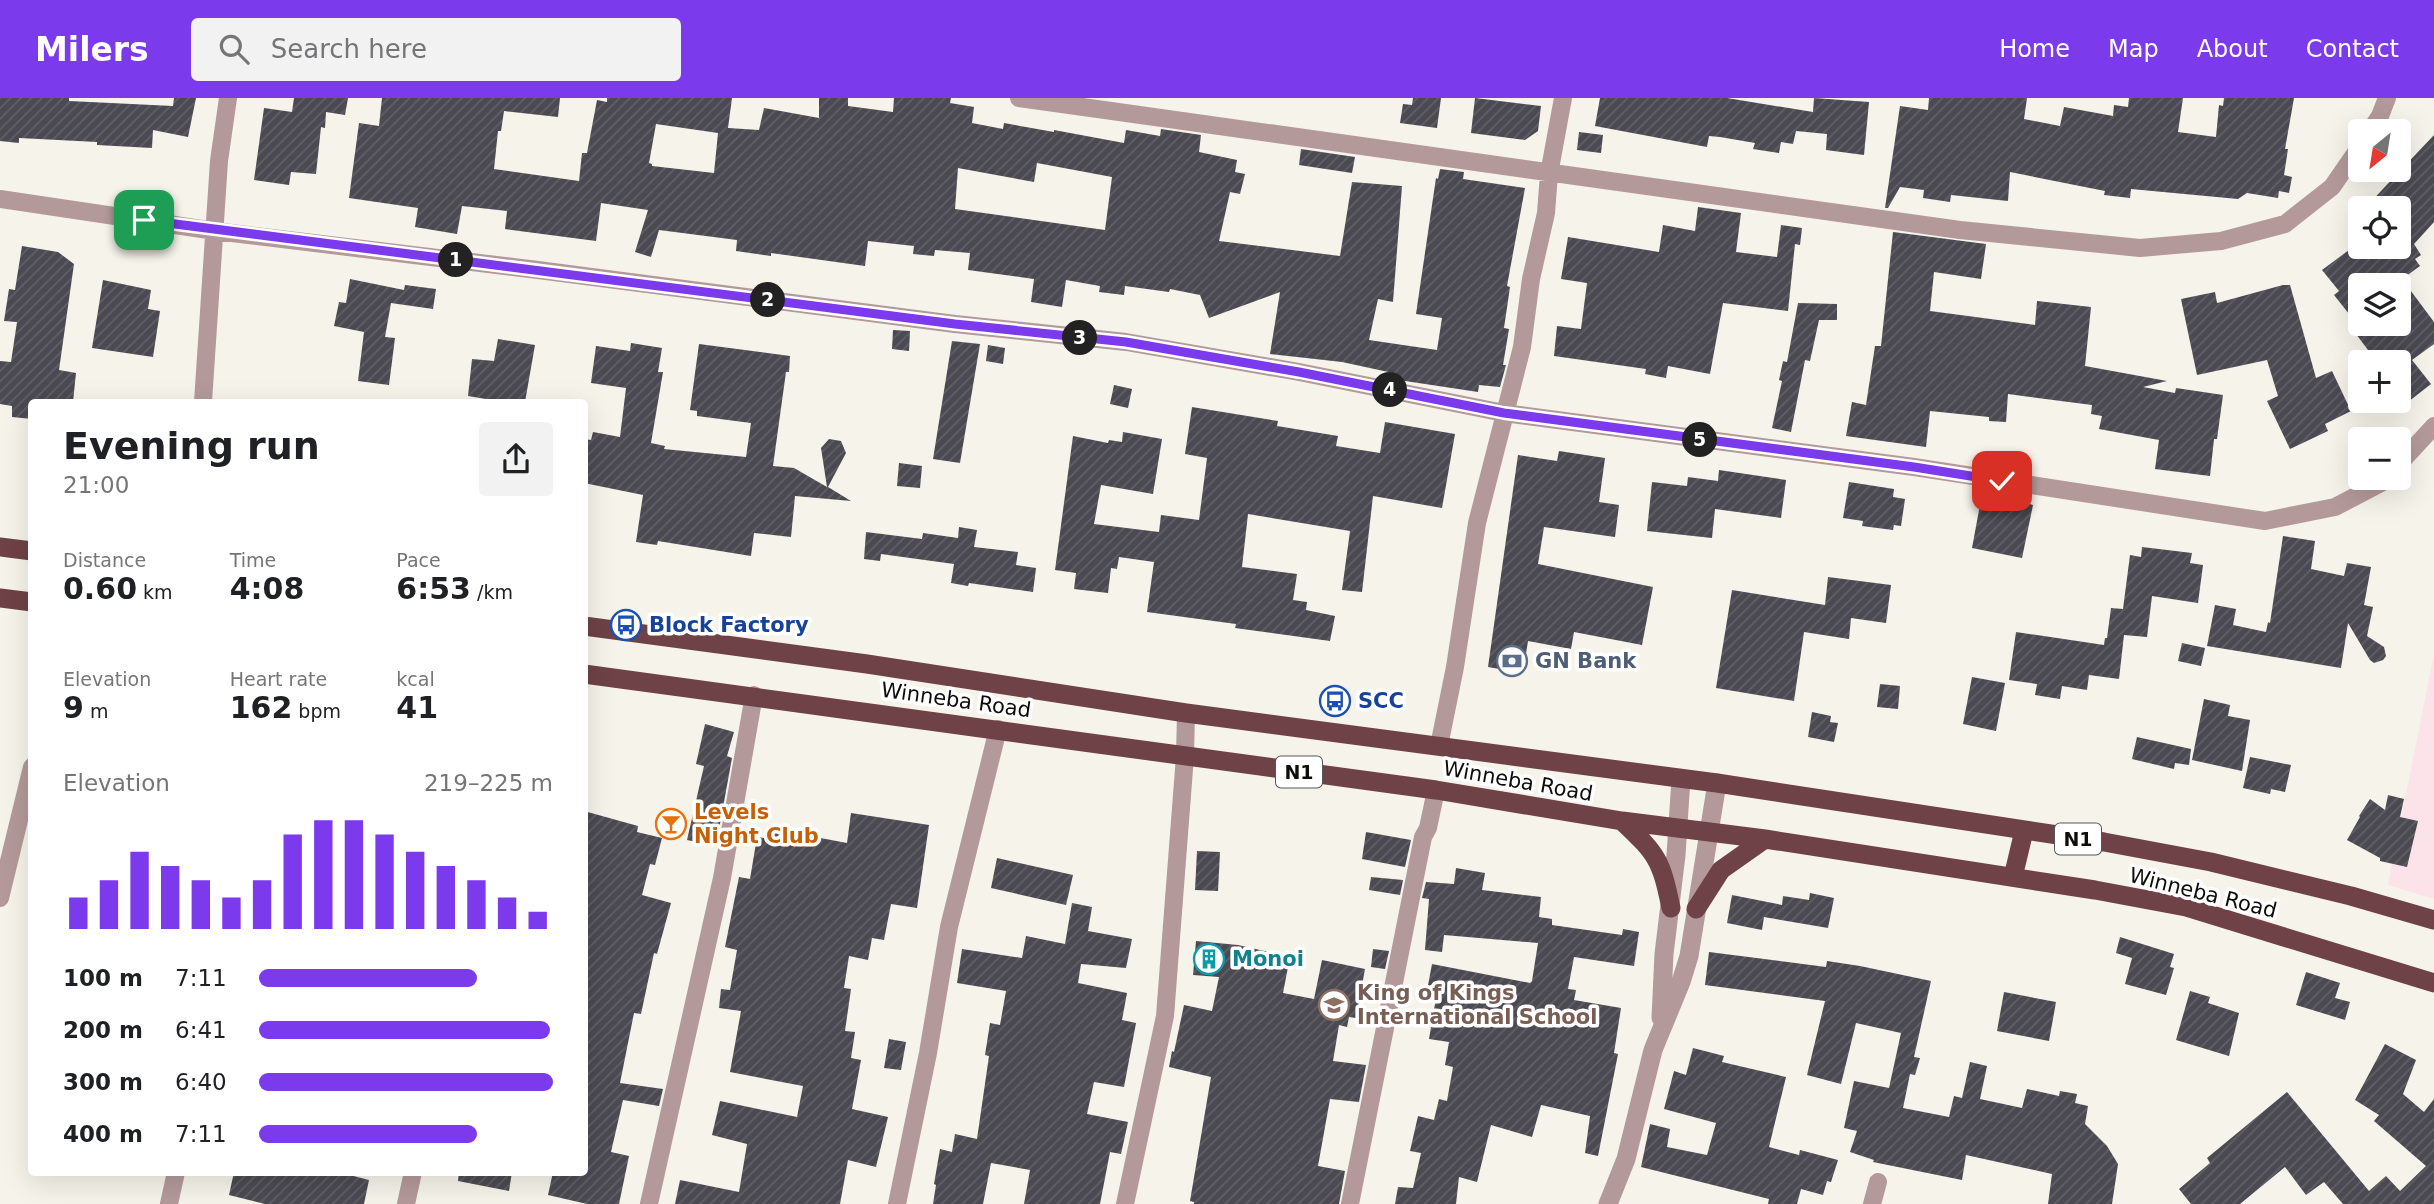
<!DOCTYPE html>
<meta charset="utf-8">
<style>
body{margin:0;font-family:"DejaVu Sans",sans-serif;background:#f2f2f2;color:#202124;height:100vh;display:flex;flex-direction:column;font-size:26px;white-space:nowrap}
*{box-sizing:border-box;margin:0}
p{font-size:23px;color:#757577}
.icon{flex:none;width:38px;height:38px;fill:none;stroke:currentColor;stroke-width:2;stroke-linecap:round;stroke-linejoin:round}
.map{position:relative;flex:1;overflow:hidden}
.drawer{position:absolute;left:28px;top:301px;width:560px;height:777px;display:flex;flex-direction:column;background:#fff;border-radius:7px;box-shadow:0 7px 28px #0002}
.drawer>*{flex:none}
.needle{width:46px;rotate:210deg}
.tools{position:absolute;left:2348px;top:21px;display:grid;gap:14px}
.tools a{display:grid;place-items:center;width:63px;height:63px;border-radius:7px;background:#fff;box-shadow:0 7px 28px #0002;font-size:35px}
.pin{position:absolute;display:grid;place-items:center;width:60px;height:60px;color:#fff;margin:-30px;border-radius:14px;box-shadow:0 4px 10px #0006}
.km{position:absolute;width:35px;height:35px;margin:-18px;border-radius:50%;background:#222;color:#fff;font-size:19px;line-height:35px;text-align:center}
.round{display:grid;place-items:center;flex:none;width:74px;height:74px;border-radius:7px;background:#f2f2f2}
.headline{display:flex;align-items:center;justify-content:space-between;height:119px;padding:0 35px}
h1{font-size:38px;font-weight:700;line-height:52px}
.metrics{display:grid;grid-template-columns:repeat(3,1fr);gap:10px;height:119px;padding:7px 35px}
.metrics div{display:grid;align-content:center}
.metrics b{font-size:30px;font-weight:700}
.metrics small{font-size:19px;font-weight:400}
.metrics p{font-size:19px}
.chart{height:196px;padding:14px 35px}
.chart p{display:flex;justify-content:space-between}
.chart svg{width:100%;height:126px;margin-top:7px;stroke:#7c3aed;stroke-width:6}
ul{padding:0 35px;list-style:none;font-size:23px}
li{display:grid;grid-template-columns:112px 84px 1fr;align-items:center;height:52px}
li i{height:18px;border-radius:9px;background:#7c3aed}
header{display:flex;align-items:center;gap:42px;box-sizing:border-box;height:98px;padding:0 35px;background:#7c3aed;color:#fff}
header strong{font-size:33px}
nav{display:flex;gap:38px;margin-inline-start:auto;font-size:24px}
.search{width:490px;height:63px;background:#f2f2f2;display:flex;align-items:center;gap:18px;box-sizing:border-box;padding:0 24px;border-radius:7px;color:#757577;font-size:26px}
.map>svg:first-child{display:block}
.commercial{fill:#fce2e9}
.building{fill:url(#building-hatch);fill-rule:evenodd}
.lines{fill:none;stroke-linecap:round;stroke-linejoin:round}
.minor{stroke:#b3999a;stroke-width:18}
.tertiary{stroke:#b3999a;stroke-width:19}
.trunk{stroke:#6e4246;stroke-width:19}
.route-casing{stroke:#fff;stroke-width:14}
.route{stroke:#7c3aed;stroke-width:9}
.labels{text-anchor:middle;stroke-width:7;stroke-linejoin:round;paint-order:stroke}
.shield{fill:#fff;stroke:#565654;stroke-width:2}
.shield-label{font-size:19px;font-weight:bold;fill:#0e0d0a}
.transit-label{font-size:21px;font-weight:bold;fill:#164399;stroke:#fff;text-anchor:start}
.service-label{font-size:21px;font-weight:bold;fill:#4e5e75;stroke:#fff;text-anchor:start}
.street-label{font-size:21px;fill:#0e0d0a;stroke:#fff}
.food-label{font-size:21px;font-weight:bold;fill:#c56008;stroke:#fff;text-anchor:start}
.culture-label{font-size:21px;font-weight:bold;fill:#0d838f;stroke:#fff;text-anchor:start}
.education-label{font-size:21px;font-weight:bold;fill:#785e54;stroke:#fff;text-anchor:start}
</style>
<header>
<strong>Milers</strong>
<div class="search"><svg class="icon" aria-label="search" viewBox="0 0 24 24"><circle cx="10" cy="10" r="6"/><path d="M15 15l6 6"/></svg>Search here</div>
<nav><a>Home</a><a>Map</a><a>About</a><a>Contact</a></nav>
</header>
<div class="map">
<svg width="2434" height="1106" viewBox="0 0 2434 1106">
<defs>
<pattern id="building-hatch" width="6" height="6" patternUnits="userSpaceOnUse" patternTransform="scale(1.75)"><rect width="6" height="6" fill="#4b4a52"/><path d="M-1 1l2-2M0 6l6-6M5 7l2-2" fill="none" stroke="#616066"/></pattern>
</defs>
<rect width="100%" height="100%" fill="#f6f3ea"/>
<path class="commercial" d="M2434,556V801L2388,787Z"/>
<path class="building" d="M0,0H69V3L173,8L174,0H196L188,39L153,32L152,50L97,47V44L19,40V45L0,43Z
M294,0H348L345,17L326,14L325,30L321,29L316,76L291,74L289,87L254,82L264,10L292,14Z
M382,0H560L558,19L504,13L501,33H498L494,71L579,83L582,55H587L597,2L607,4V0H732L728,30L759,32L764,10L819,20V0H848V8L893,14L894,0H951L950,5L974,9L972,25L1003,31L1004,25L1054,34V32L1124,45L1126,32L1160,38L1161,31L1201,37L1199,54L1237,62L1235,74L1245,76L1240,96L1230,94L1219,143L1340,158L1352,84L1402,88L1393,204L1378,201L1369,242L1437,252L1442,220L1416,216L1436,80L1438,81L1440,71L1464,74L1463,81L1525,90L1507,188L1510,189L1504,230L1509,231L1503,267H1506L1500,289L1479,287L1478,294L1392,281L1393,275L1342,264L1270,256L1280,194L1209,220L1200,197L1170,191L1169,194L1125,188L1124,197L1099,194L1100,188L1066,182L1062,209L1031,204L1034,181L968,172L970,155L935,152L934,158L913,156L914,148L868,143L865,168L771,155V158L736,153L737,142L659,132L651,159L635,154L648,112L601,105L596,143L505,131L507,113L462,108L457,136L415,129L418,110L349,100L359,25L379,28ZM656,26L718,35L714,75L652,68V66L649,65ZM1037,65L1112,79L1105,132L955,111L958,70L1034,84Z
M1413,0H1441L1437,30L1400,25L1403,6L1412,7Z
M1475,0L1541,8L1538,33L1525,42L1471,35Z
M1600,0H1727L1813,14L1814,0L1869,4L1864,57L1826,52L1827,36L1796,33L1793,46L1781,44L1779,55L1753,51L1755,45L1720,39L1709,38L1707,49L1595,28Z
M1929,0H2027L2024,21L2060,28L2064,9L2113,18L2114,7L2128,9L2129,0H2183L2178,34L2216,39L2219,7L2223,8L2224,0H2294L2285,51H2288L2284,77L2292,79L2289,95L2279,93L2278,100L2247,95L2238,101L2131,91L2130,100L2104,97L2105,93L2010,74L2008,103L1951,97L1950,104L1923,100L1924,92L1900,89L1888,110H1885L1900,8L1928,12Z
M1579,34L1603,37L1601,55L1577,52Z
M2434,37V124L2414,146L2421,157L2415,161L2420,168L2402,181L2434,224V246L2412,262L2431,286L2399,311V264H2377L2356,236L2370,226H2399V187H2361V231L2334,197L2339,193L2322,172L2353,149H2399V113L2403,110H2365Z
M1301,51L1355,59L1352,75L1299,67Z
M1698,109L1741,115L1736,154L1777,159L1781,127L1802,130L1800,147L1795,146L1788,213L1723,205L1710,276L1668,268L1666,280L1645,276L1646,271L1554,258L1557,228L1581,231L1587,185L1561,181L1568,139L1659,154L1663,127L1695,133Z
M1893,134L1986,146L1981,181L1934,174L1930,213L2035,227L2037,203L2091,209L2085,268L2167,283L2143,289L2175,295L2176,290L2223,297L2217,341H2214L2210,378L2155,371L2159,342L2099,331L2102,318L2091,316L2092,307L2008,296L2006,324L1989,323V319L1930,313L1926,349L1846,338L1852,304L1866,307L1875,248H1881Z
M22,148L58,154L74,166L59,272L76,275L73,304H32V321L12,319V308L0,306V263L11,264L17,224L4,223L9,191L15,192Z
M350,181L404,192L405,187L436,191L433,211L391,205L385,239L395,240L389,287L358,283L364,234L334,228L339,204L346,205Z
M103,182L151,192L148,211L160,213L153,259L92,250Z
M2283,187H2290L2316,280L2332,273L2351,313L2325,326L2328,333L2290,351L2267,303L2278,298L2267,262L2197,277L2181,201L2215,194L2217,205Z
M1798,205L1837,206V222H1819L1810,263L1805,262L1791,334L1772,330L1782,283L1779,282L1783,263L1787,264Z
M893,232L910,233L909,253L892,251Z
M498,241L535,247L525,304H504L468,298L472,261L494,263Z
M952,243L980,246L960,365L933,361Z
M631,245L662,250L658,274H663L651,345L665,348L664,351L746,359L751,325L697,318V313L690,312L699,246L790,258L789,274H786L773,368L794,370L827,389L821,350L829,341L841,343L846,355L828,389L851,403L795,398L791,439L754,435L751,458L658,443L657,447L636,444L643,397L584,385V341L591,342L593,334L620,339L626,290L591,285L596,248L630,253Z
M988,247L1005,250L1003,266L986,263Z
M1114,287L1132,291L1128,310L1110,306Z
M1192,309L1278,323L1277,328L1338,338L1336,348L1380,355L1385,324L1455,336L1442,410L1373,398L1362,494L1342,492L1350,433L1248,416L1242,469L1297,476L1293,502L1307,504L1306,512L1335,518L1330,543L1235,530L1236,526L1147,514L1154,464L1119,459L1117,471L1111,470L1108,495L1074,491L1076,475L1055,472L1073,338L1108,345L1109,342L1122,344L1123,334L1162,341L1153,396L1101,387L1094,426L1159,434L1161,417L1199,422L1207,360L1185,356Z
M1559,353L1605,360L1599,404L1619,407L1615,439L1544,429L1538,466L1653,489L1642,547L1574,534L1571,551L1528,543L1523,575L1488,569L1518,357L1557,363Z
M899,365L922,368L920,390L897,388Z
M1719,372L1786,382L1781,420L1715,411L1712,440L1647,433L1652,384L1687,388L1688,379L1718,383Z
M1849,384L1894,391L1893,399L1905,401L1901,428L1894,427L1893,432L1862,428L1863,423L1843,420Z
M2006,395L2029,398L2027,405L2033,407L2022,460L1972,450L1982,396L2005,401Z
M959,429L977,432L974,449L1018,454L1016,467L1036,470L1033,494L969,485L968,488L951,485L954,466L881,456L880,463L864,461L866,434L922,441L923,435L958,440Z
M2283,438L2315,443L2311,471L2344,478L2347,465L2371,469L2364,507L2373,509L2367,538L2384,549L2386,558L2383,562L2374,565L2370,562L2348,525L2341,570L2207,548L2215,507L2236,511L2233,527L2266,534L2268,524L2270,525Z
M2142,449L2192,455L2190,465L2203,467L2198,505L2152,498L2147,539L2124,537L2119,581L2089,577L2087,592L2062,588L2060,601L2035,597L2037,586L2009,582L2016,534L2104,547L2105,540H2107L2111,510L2123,511L2130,457L2141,459Z
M1828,479L1891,487L1886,525L1851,520L1849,541L1804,534L1794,603L1716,590L1732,492L1825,507Z
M2182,545L2205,550L2201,568L2178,563Z
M1972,579L2005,585L1996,633L1963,626Z
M1880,586L1900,588L1898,611L1877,609Z
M2204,601L2230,607L2228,618L2250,622L2242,673L2192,662Z
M1812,614L1831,618L1830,624L1838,625L1834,644L1808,639Z
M705,626L734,634L727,658L732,660L716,748L687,742L704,668L696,666Z
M2137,639L2191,651L2189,667L2175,665L2174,671L2132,661Z
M2250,659L2291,667L2285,694L2271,691L2270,696L2243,690Z
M2388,697L2404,701L2400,719L2418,723L2407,769L2380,763V760L2347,742L2360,719L2359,718L2370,701L2385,712Z
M584,713L638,728L637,734L662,740L655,767L650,766L642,797L671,805L657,856L654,855L641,916L634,915L620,985L663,991L659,1008L623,1002L611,1054L629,1058L619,1106H587L548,1097L553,1074H584Z
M851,715L929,727L917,810L891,806L884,842L872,840L868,862L849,858L844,890L851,891L845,933L855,934L851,960L861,962L852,1011L888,1019L876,1069L848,1062L840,1106H675L680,1082L739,1094L747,1046L712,1037L720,1003L797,1019L803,988L730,974L741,913L719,910L721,891L730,892L737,852L725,849L739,779L750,781L757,739L771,741L773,731L847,745Z
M1366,734L1411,742L1405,769L1362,761Z
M1197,753L1220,754L1218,793L1195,792Z
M997,760L1073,777L1066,807L991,790Z
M1456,770L1485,775L1482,792L1541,799L1539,819L1552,821V827L1622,837L1623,831L1639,834L1634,868L1574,859L1568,891L1576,892L1574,902L1621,910L1614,955L1618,956L1598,1058L1585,1055L1590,1018L1541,1007L1532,1039L1491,1027L1477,1084L1459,1079L1456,1106H1395L1398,1089L1413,1090L1421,1055L1410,1053L1418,1018L1434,1022L1439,1001L1447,1003L1453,969L1445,967L1449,944L1429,941L1436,900L1426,898L1432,866L1530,885L1532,883L1538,845L1444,837L1442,854L1425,852L1429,801L1422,800L1426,784L1454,786Z
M1371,779L1403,782L1400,797L1369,792Z
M1810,795L1834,800L1828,830L1764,819L1762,832L1727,825L1732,797L1782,807L1783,798L1809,802Z
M1072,805L1092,809L1088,833L1132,841L1126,870L1081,866L1078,885L1127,895L1122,922L1136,925L1124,989L1094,984L1087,1016L1128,1024L1121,1056L1110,1054L1100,1106H1024L1030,1072L991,1065L983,1106H933L936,1087L934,1086L940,1051L952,1054L955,1036L977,1041L989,958L985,957L990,925L1000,927L1006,893L957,885L962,851L1022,860L1026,838L1065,846Z
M2120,839L2174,856L2170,869L2174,870L2166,897L2125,886L2132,860L2116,855Z
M1196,843L1238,847L1290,859L1283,895L1314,901L1322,862L1365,871L1356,920L1349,919L1347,929L1339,927L1333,963L1366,967L1359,1004L1330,1001L1318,1068L1345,1073L1339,1106H1194V1104L1190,1103L1211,979L1169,969L1172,953L1174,954L1184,907L1212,913L1219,879L1193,877Z
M1373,851L1389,853L1385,871L1371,869Z
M1709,854L1826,869L1827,863L1860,868L1931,883L1914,959L1920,960L1915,977L1910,976L1903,1010L1949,1019L1954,998L1962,1000L1970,964L1987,968L1980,1001L2022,1010L2027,991L2059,998L2060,993L2077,996L2075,1005L2088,1008L2085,1026L2107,1048L2118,1066L2112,1106H2048L2052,1076L1966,1057L1962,1082L1873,1064L1874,1062L1850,1054L1857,1033L1844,1030L1854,983L1889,990L1901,935L1856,925L1841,986L1807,977L1825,903L1705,887Z
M2306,874L2340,885L2335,900L2350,904L2345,922L2296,907Z
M2190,893L2210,899L2208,905L2239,915L2229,958L2176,942Z
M2004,894L2056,904L2049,943L1997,933Z
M889,941L906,944L901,972L884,970Z
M2385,946L2416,962L2403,996L2424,1014L2434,1001V1106H2343L2324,1084L2306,1097L2285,1069L2240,1106H2191L2179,1091L2210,1065L2207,1060L2287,994L2369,1093L2386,1078L2400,1093L2426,1068L2374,1023L2379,1017L2355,1002Z
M1693,950L1724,958L1722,964L1786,979L1769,1049L1799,1057L1800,1052L1838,1062L1831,1084L1827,1083L1823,1097L1801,1091L1797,1106H1768L1769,1101L1641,1069L1650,1026L1670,1031L1667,1049L1707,1057L1716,1025L1664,1011L1674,973L1686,977Z
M234,1074H338L369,1082L364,1106H265L229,1097Z
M459,1074H512L509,1093L458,1083Z"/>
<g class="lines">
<path class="minor" d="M1019,0L1960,132L2140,150L2221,143L2285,126L2332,89L2361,47
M2370,33L2380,18L2387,0
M0,101L215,133L538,172L955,226L1126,244L1299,274L1504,315L1914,369L2265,423L2335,409L2381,385L2386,380
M203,304L219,63L228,0
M2399,366L2434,328
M1439,648L1455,569L1477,425L1522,249L1531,181L1546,115L1549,76L1563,0
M0,800L32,669
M169,1106L176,1074
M406,1106L413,1074
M649,1106L722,780L754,597
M897,1106L928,955L949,829L998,631
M1125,1106L1165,918L1185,658L1186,615
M1350,1106L1423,739L1428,730L1436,692
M1872,1106L1878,1084"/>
<path class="tertiary" d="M1661,920L1664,856L1676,757L1681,681
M1608,1106L1626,1061L1653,952L1681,884L1689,858L1717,685"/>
<path class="trunk" d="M0,449L32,453
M0,500L32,504
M584,528L867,566L1186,615L1717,685L2104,744L2211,764L2351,798L2434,822
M584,576L1436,692L1622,723L1765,741L2095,792L2186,809L2434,885
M1622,723C1658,757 1661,762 1671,810
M2013,779L2024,733
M1696,811L1721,772L1765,741"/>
</g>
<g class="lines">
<g class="route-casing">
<path id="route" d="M144,122L955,226L1126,244L1299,274L1504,315L1914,369L2002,383"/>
</g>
<use href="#route" class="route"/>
</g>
<defs>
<g id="bus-ring" transform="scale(1.575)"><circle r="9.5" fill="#fff" stroke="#1a4fb4" stroke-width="1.5"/><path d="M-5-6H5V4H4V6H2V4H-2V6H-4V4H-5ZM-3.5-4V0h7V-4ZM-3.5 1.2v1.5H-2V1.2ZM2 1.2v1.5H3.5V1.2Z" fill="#1a4fb4"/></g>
<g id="bank-ring" transform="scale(1.575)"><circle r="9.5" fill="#fff" stroke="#5c6f8a" stroke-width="1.5"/><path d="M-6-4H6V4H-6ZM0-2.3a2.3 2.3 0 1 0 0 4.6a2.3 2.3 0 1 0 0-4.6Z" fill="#5c6f8a"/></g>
<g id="bar-ring" transform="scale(1.575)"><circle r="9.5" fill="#fff" stroke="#e8710a" stroke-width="1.5"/><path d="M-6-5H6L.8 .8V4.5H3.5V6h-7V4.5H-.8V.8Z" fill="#e8710a"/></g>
<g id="building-ring" transform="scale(1.575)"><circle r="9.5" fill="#fff" stroke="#0f9aa8" stroke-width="1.5"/><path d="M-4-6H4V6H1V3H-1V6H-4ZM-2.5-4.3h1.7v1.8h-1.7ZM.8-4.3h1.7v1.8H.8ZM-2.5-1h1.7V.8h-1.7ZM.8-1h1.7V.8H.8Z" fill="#0f9aa8"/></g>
<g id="school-ring" transform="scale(1.575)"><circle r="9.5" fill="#fff" stroke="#8d6e63" stroke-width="1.5"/><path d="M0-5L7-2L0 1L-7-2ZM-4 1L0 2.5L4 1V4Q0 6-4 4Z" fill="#8d6e63"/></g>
</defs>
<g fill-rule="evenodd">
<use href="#bus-ring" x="626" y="527"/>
<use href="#bank-ring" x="1512" y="563"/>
<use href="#bus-ring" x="1335" y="603"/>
<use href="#bar-ring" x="671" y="726"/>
<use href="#building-ring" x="1209" y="861"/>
<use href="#school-ring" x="1334" y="907"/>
</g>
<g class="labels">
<g class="shield">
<rect x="1276" y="658.5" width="46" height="31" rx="5"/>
<rect x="2055" y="725.5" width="46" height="31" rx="5"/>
</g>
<g class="shield-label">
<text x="1299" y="681">N1</text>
<text x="2078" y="748">N1</text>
</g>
<g class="transit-label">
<text x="649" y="534">Block Factory</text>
<text x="1358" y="610">SCC</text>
</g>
<g class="service-label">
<text x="1535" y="570">GN Bank</text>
</g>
<g class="street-label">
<text transform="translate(956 602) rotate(8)" y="7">Winneba Road</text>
<text transform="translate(1518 683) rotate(10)" y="7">Winneba Road</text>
<text transform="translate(2203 795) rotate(14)" y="7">Winneba Road</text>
</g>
<g class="food-label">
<text x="694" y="721">Levels<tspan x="694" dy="24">Night Club</tspan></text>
</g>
<g class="culture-label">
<text x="1232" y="868">Monoi</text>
</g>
<g class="education-label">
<text x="1357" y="902">King of Kings<tspan x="1357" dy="24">International School</tspan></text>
</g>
</g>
</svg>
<div class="tools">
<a><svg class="needle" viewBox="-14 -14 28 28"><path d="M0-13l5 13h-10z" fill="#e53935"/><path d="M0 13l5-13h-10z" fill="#757577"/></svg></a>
<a><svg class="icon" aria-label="locate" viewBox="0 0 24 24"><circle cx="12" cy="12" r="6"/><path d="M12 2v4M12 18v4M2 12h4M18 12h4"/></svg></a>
<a><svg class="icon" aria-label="layers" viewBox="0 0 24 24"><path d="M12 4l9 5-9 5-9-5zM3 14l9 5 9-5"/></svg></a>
<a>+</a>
<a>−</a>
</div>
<div class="pin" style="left:144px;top:122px;background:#1e9e55"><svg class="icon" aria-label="arrive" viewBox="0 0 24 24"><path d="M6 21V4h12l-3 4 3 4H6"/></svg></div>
<div class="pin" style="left:2002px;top:383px;background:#d93025"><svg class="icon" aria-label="check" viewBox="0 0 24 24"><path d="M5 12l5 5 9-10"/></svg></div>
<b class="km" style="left:456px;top:162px">1</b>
<b class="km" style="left:768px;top:202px">2</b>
<b class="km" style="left:1080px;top:240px">3</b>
<b class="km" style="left:1390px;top:292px">4</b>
<b class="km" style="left:1700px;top:342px">5</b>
<section class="drawer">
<div class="headline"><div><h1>Evening run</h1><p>21:00</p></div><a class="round"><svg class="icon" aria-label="share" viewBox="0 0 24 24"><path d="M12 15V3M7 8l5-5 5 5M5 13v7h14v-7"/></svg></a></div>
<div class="metrics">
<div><p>Distance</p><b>0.60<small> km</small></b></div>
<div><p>Time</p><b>4:08</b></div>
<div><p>Pace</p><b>6:53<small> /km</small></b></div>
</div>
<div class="metrics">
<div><p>Elevation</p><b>9<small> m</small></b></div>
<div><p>Heart rate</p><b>162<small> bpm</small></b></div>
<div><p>kcal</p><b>41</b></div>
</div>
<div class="chart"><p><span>Elevation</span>219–225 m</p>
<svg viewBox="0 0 160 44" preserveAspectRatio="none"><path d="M5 44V33M15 44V27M25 44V17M35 44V22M45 44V27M55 44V33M65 44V27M75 44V11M85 44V6M95 44V6M105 44V11M115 44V17M125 44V22M135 44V27M145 44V33M155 44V38"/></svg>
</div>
<ul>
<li><b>100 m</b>7:11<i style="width:74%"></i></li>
<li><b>200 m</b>6:41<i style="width:99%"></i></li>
<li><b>300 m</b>6:40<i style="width:100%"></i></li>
<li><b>400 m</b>7:11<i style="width:74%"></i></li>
</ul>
</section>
</div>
